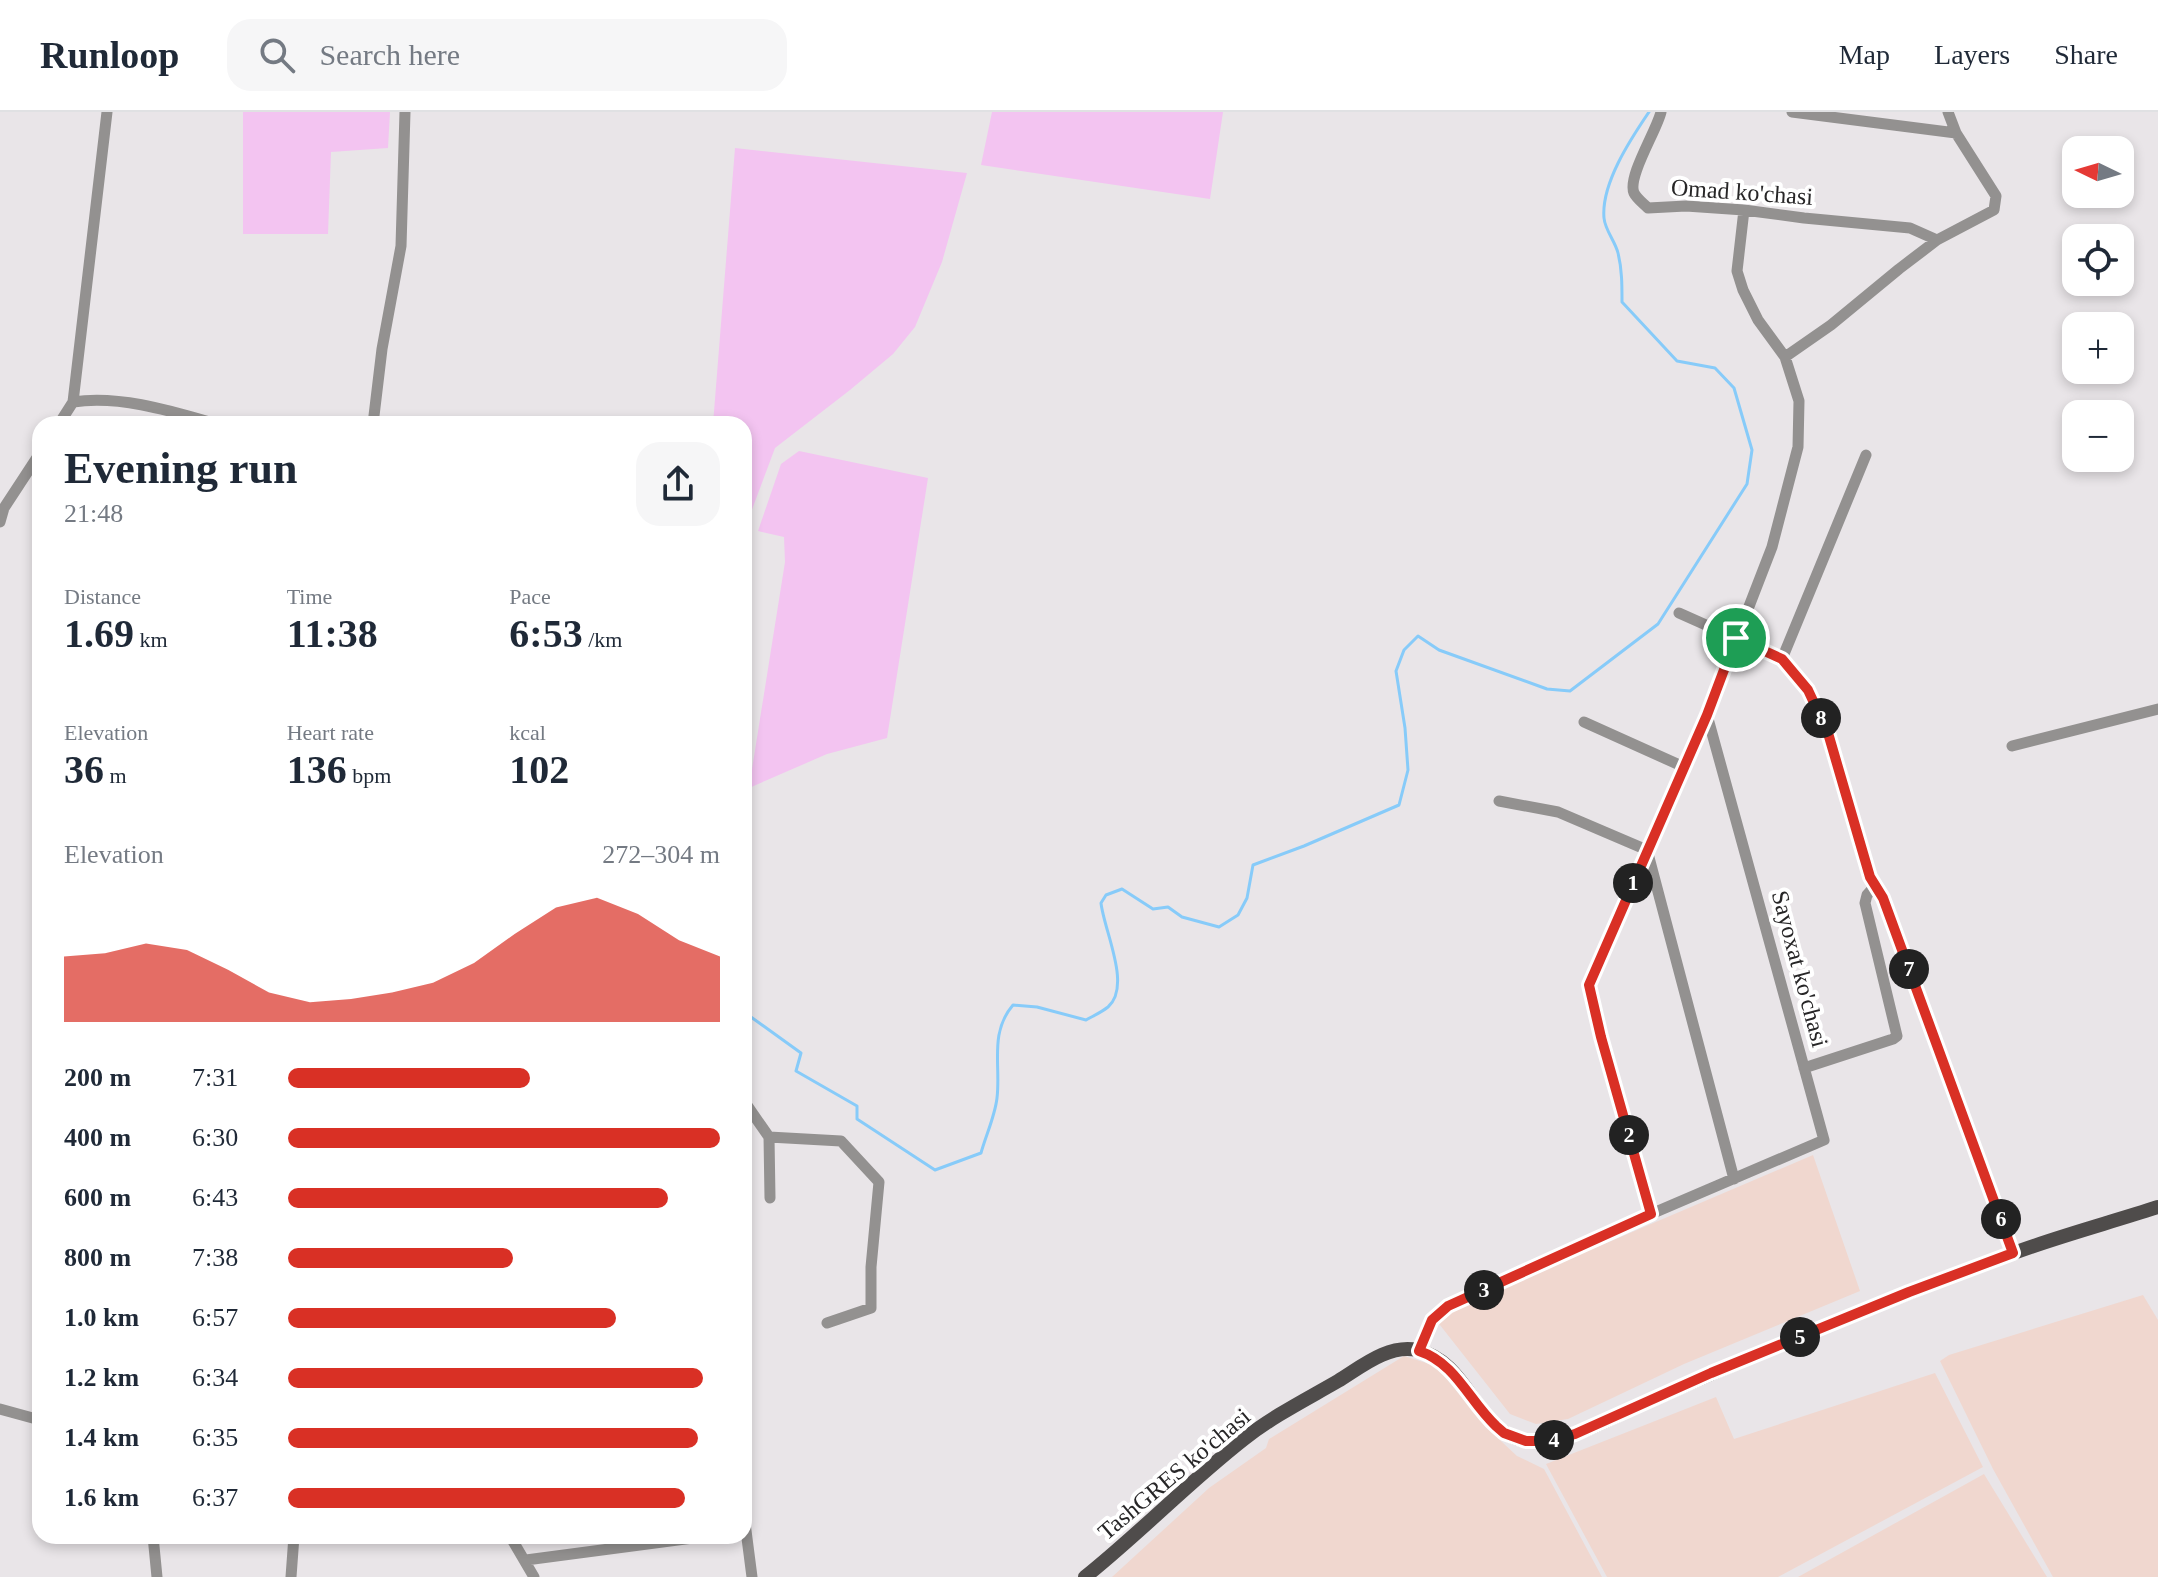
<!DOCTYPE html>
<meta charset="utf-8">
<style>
body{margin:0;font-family:"Times New Roman",serif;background:#f6f6f7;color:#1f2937;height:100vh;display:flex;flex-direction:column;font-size:30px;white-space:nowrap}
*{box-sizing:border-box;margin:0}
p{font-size:26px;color:#747a83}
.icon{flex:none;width:44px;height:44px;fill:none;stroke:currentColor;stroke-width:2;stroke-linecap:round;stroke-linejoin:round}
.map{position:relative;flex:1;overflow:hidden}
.drawer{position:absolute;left:32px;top:304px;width:720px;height:1128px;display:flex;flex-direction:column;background:#fff;border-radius:24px;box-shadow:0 4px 12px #0003}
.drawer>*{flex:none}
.needle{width:52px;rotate:275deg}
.tools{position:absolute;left:2062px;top:24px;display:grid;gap:16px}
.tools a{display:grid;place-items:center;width:72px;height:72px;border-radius:16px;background:#fff;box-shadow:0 4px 12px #0003;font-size:40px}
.pin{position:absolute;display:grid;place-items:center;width:68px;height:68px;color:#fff;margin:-34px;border:4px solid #fff;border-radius:50%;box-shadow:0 2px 8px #0007}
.km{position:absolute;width:40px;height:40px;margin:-20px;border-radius:50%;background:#222;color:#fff;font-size:22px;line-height:40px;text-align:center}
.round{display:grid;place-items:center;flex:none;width:84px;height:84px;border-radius:24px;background:#f6f6f7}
.head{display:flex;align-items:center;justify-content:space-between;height:136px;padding:0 32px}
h1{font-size:44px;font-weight:700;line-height:60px}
.figures{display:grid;grid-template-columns:repeat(3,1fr);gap:12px;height:136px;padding:8px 32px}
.figures div{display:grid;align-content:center}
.figures b{font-size:40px;font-weight:700}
.figures small{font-size:22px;font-weight:400}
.figures p{font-size:22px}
.chart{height:224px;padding:16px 32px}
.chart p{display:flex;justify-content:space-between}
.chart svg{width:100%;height:144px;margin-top:8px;fill:#d93025;opacity:.7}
ul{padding:0 32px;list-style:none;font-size:26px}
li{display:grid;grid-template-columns:128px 96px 1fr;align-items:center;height:60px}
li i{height:20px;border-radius:10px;background:#d93025}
header{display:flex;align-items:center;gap:48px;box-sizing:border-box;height:112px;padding:0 40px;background:#fff;border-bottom:2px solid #e0e1e3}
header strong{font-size:38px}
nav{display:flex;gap:44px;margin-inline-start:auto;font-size:28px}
.search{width:560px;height:72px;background:#f6f6f7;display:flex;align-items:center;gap:20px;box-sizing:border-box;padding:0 28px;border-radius:24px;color:#747a83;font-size:30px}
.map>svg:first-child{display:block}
.industrial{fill:#f0d7cf}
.green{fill:#f3c4f1}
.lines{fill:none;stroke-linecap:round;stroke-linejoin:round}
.stream{stroke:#87cbf9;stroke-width:3}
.minor{stroke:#939190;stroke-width:11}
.major{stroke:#4f4c4b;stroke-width:14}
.route-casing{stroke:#fff;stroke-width:16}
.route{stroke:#d93025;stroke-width:10}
.labels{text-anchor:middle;stroke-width:8;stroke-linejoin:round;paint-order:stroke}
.street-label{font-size:24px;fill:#272627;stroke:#fff}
</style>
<header>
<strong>Runloop</strong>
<div class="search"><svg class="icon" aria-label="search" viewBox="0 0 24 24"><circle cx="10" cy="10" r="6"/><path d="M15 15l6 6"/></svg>Search here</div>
<nav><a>Map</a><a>Layers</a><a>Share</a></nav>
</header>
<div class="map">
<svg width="2158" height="1465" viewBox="0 0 2158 1465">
<rect width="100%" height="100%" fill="#e9e5e8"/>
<path class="industrial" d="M1813,1043L1860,1179L1684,1252L1568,1307L1536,1312L1510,1302L1436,1208L1454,1196Z
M2143,1183L2158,1208V1465H2053L1993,1357L1940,1249L1949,1243Z
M1404,1244L1436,1254L1486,1315L1517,1344L1544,1357L1602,1465H1112L1209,1376L1266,1336L1269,1327Z
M1935,1261L1983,1355L1778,1465H1607L1546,1352L1716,1285L1734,1327Z
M1984,1362L2047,1465H1798Z"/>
<path class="green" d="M243,0H390L388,36L331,40L328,122H243Z
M992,0H1223L1210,87L981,53Z
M735,36L967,61L942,150L915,215L893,242L850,278L775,336L744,419V312H713Z
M799,339L928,366L887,626L827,642L749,676L785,450L784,425L758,419L781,352Z"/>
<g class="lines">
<path class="stream" d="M744,900L801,941L796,959L857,994V1007L935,1058L981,1041C986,1023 995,1004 997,986C1001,954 989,921 1013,893L1037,895L1086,908C1093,904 1102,900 1108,895C1132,874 1104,819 1101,791L1106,783L1122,777L1153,797L1168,795L1182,805L1219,815L1238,803L1247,786L1253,753L1304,734L1399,693L1408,658L1405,616L1396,559L1404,538L1418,524L1439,538L1547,577L1570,579L1658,512L1747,372L1752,338L1734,276L1715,256L1677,249L1622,190C1622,173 1622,157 1618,141C1615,129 1605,118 1604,106C1601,72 1630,28 1649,0"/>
<path class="minor" d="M1661,0C1657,18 1627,65 1634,81C1637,87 1643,91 1648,96L1686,94L1744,98L1804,106L1910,116L1937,128
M1792,0L1956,21
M1785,245L1831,213L1899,157L1937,128L1994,98L1996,84L1956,21L1948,0
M73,290L107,0
M59,312L73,290C120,283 171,299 216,312
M373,312L382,237L401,134L405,0
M0,410L4,396L40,341
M1679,501L1782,547L1808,578L1828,621L1870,765L1883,786L2013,1141
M1782,547L1866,343
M1584,610L1684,655
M2012,634L2158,597
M1499,689L1558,700L1647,738L1734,1067
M1804,956L1893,927L1897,924L1865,791L1867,783L1875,774
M744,989L769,1025L770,1086
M769,1025L841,1029L879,1070L871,1155V1196L827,1211
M1651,1102L1601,925L1589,873L1707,603L1772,435L1798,335L1799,289L1785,245L1758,208L1743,178L1737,159L1744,98
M1419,1239L1432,1208L1448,1194L1651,1102L1824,1028L1707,603
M0,1297L40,1308
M744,1403L752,1465
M153,1424L157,1465
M510,1424L534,1465
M526,1448L708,1424
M291,1465L294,1424"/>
<path class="major" d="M1085,1465C1140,1421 1189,1370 1244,1327C1273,1304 1307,1287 1338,1269C1361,1255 1388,1232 1417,1238C1481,1252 1474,1352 1565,1325C1589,1318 1611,1306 1633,1296C1675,1278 1716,1259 1758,1242C1842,1208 1925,1172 2011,1142C2059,1124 2109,1111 2158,1095"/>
</g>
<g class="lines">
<g class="route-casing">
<path id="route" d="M1736,526L1782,547L1808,578L1828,621L1870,765L1883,786L2013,1141L1909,1180L1711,1261L1575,1322L1550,1329H1526L1504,1321L1496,1314C1469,1289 1456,1251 1419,1239L1432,1208L1448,1194L1651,1102L1601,925L1589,873L1707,603Z"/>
</g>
<use href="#route" class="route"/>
</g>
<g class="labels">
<g class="street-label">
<text transform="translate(1742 80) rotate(4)" y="8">Omad ko'chasi</text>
<text transform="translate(1800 857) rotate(75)" y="8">Sayoxat ko'chasi</text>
<text transform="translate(1174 1362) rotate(-40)" y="8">TashGRES ko'chasi</text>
</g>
</g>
</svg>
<div class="tools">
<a><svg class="needle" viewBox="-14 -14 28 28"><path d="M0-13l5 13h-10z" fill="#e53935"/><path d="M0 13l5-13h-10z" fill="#747a83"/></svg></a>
<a><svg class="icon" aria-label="locate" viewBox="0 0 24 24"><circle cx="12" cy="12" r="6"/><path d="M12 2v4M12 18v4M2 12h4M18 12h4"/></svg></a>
<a>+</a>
<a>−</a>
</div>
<div class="pin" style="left:1736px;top:526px;background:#1e9e55"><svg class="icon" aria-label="arrive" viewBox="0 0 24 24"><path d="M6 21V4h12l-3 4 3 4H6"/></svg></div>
<b class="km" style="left:1633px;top:771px">1</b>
<b class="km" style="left:1629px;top:1023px">2</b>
<b class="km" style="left:1484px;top:1178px">3</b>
<b class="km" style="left:1554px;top:1328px">4</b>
<b class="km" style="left:1800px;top:1225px">5</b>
<b class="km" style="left:2001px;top:1107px">6</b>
<b class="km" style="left:1909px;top:857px">7</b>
<b class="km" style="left:1821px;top:606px">8</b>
<section class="drawer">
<div class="head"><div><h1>Evening run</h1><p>21:48</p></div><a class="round"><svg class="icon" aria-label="share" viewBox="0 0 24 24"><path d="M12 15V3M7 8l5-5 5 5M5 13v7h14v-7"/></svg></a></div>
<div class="figures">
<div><p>Distance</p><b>1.69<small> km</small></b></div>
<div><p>Time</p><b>11:38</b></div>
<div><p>Pace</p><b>6:53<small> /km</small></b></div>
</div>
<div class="figures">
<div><p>Elevation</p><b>36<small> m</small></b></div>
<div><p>Heart rate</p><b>136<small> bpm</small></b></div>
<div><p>kcal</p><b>102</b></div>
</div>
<div class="chart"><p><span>Elevation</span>272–304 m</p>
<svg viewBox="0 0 160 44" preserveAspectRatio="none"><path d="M0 44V24L10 23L20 20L30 22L40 28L50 35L60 38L70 37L80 35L90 32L100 26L110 17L120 9L130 6L140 11L150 19L160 24V44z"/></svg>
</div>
<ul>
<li><b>200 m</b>7:31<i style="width:56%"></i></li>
<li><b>400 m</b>6:30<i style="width:100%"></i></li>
<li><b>600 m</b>6:43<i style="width:88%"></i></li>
<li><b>800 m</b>7:38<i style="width:52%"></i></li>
<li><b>1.0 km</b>6:57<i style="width:76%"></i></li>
<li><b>1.2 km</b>6:34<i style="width:96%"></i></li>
<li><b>1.4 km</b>6:35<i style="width:95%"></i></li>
<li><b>1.6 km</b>6:37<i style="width:92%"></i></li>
</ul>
</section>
</div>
